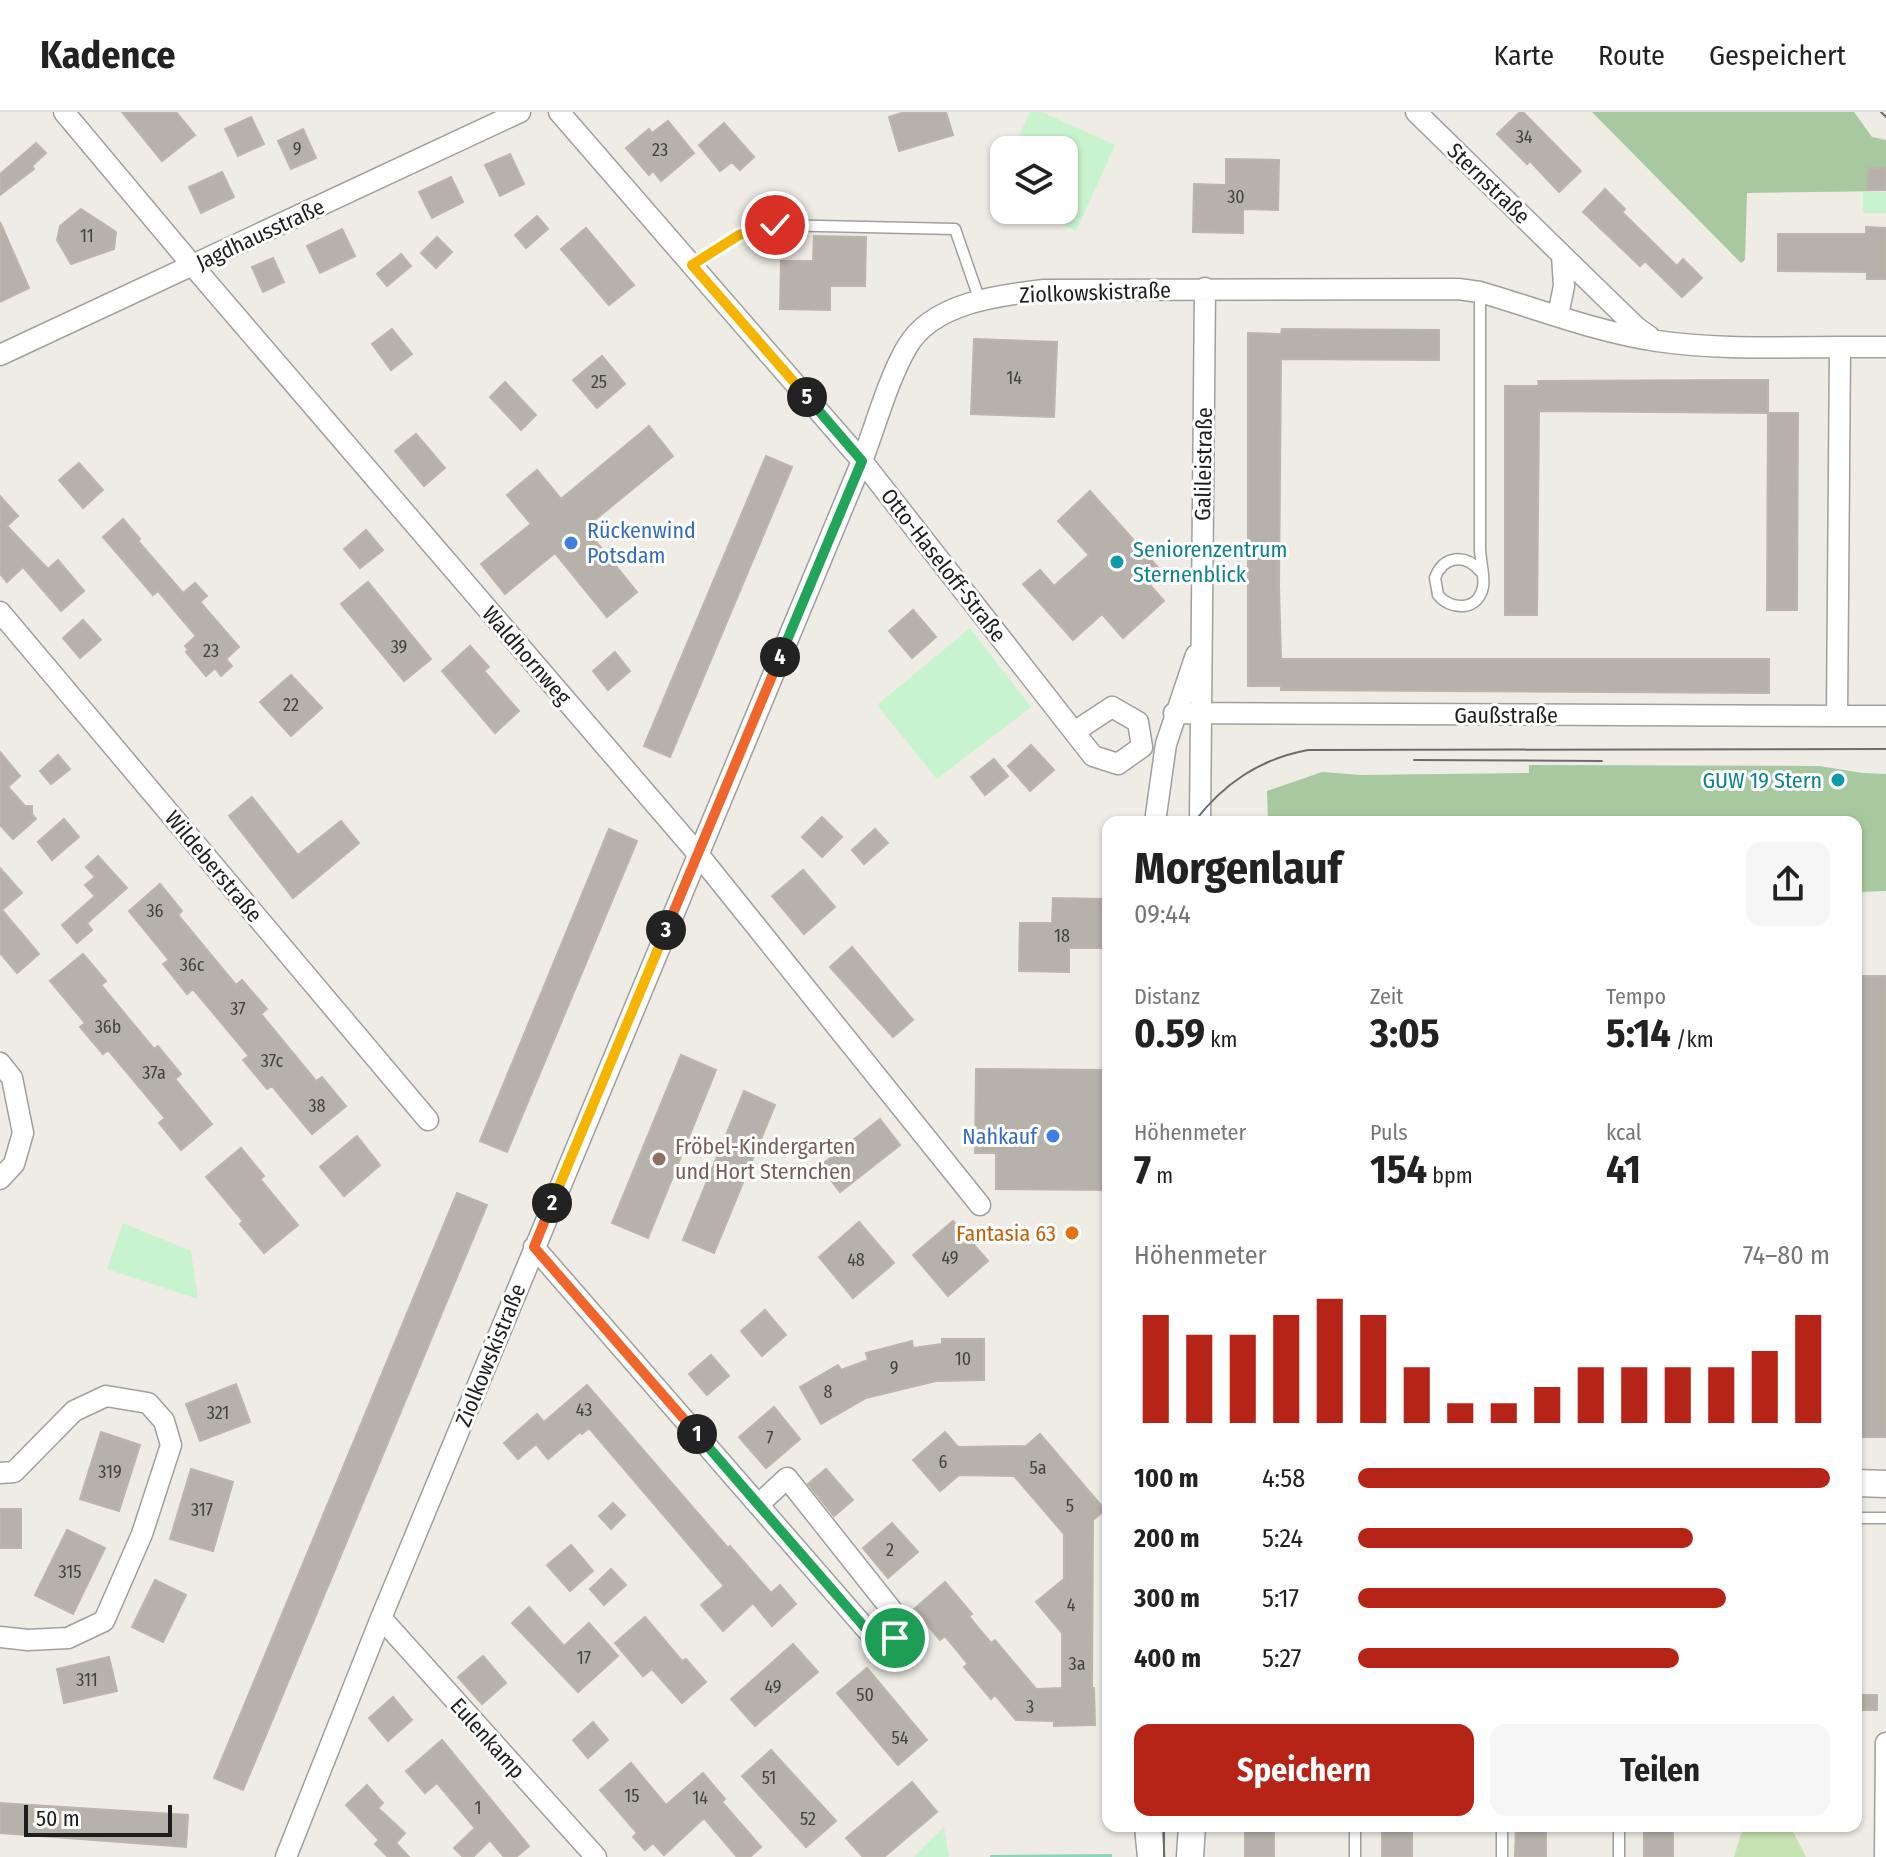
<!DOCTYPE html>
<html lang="de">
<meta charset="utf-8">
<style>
body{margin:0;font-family:"Fira Sans Condensed",sans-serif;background:#f6f6f6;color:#222;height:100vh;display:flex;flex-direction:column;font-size:30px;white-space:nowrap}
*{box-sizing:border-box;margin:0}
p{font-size:26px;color:#767676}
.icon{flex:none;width:44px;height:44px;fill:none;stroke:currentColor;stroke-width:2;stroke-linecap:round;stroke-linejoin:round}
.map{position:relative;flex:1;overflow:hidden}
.side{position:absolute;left:1102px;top:704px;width:760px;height:1016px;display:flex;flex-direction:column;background:#fff;border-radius:16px;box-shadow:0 2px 6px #0004}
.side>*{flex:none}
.buttons{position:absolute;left:990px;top:24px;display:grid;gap:16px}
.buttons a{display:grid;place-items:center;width:88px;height:88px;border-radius:16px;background:#fff;box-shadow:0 2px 6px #0004;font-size:40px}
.scale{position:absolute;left:24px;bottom:20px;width:148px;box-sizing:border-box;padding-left:8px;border:4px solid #1e1e1e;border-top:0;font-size:22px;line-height:28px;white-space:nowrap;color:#1e1e1e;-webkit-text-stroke:6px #fff;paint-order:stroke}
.pin{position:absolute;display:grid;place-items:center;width:68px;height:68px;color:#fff;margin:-34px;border:4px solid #fff;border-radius:50%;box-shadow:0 2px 8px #0007}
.km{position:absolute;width:40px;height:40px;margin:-20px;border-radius:50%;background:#222;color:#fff;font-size:22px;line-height:40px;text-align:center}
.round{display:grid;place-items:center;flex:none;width:84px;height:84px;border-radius:16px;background:#f6f6f6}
.summary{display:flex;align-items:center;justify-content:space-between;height:136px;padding:0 32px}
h1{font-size:44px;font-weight:700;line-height:60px}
.figures{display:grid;grid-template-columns:repeat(3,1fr);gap:12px;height:136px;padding:8px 32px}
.figures div{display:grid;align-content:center}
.figures b{font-size:40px;font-weight:700}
.figures small{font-size:22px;font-weight:400}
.figures p{font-size:22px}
.chart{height:224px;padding:16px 32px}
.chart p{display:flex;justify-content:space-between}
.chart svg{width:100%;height:144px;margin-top:8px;stroke:#b62317;stroke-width:6}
.button{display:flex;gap:16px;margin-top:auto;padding:16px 32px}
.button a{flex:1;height:92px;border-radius:16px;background:#b62317;color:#fff;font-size:32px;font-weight:700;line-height:92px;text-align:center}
.button a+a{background:#f6f6f6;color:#222}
ul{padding:0 32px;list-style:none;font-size:26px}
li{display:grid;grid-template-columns:128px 96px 1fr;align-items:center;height:60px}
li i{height:20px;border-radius:10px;background:#b62317}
header{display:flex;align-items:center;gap:48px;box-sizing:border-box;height:112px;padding:0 40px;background:#fff;border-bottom:2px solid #e0e0e0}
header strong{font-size:38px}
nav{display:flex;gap:44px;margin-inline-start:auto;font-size:28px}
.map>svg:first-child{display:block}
.grass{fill:#c5e2b1}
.forest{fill:#a8c99f}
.park{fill:#c7f3ce}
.pitch{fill:#8cd4be}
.building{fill:#b7b1ab;stroke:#beb4a9;stroke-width:2}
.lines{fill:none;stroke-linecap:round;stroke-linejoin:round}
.service-casing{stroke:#9f9f9f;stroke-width:13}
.minor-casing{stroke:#9f9f9f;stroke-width:23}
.tertiary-casing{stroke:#9f9f9f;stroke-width:29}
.service{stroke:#fff;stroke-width:10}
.minor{stroke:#fff;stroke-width:20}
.tertiary{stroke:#fff;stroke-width:26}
.tram{stroke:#6c6c6c;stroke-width:2}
.split-1-casing{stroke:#fff;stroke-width:16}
.split-2-casing{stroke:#fff;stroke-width:16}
.split-3-casing{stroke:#fff;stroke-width:16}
.split-4-casing{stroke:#fff;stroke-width:16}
.split-5-casing{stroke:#fff;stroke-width:16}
.split-6-casing{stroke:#fff;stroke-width:16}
.split-1{stroke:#22a559;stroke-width:10}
.split-2{stroke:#f0652b;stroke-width:10}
.split-3{stroke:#f5b400;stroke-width:10}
.split-4{stroke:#f0652b;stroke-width:10}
.split-5{stroke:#22a559;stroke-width:10}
.split-6{stroke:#f5b400;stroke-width:10}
.shop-dot{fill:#3f7fe0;stroke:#fff;stroke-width:3}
.culture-dot{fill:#0f9aa8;stroke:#fff;stroke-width:3}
.education-dot{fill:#8d6e63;stroke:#fff;stroke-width:3}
.food-dot{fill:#e8710a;stroke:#fff;stroke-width:3}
.labels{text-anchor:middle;stroke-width:6;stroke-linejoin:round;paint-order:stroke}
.number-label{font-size:18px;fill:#444341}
.street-label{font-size:22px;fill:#1e1e1e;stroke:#fff}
.shop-label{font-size:22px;fill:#366cbe;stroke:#fff;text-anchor:start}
.culture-label{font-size:22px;fill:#0d838f;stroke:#fff;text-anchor:start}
.education-label{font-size:22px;fill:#785e54;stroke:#fff;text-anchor:start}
.food-label{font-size:22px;fill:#c56008;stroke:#fff;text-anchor:end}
</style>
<header>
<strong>Kadence</strong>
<nav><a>Karte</a><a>Route</a><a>Gespeichert</a></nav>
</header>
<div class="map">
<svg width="1886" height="1745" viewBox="0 0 1886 1745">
<rect width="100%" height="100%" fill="#eeece5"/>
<path class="grass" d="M1746,1714H1790L1806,1745H1734L1740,1725Z"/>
<path class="forest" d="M1592,0H1854L1872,25L1886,28V79L1747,81L1745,148L1741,151Z
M1529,653L1819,654L1863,661L1886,662V779L1856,780V710H1268L1267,679L1322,660L1361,663L1529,661Z"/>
<path class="park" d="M1030,0H1042L1115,33L1076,119L1030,98H1064V38H1012Z
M1863,80H1886V101H1863Z
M970,516L1031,595L937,667L877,593Z
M123,1111L191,1139L198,1187L107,1157Z
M944,1715L949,1745H914Z"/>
<path class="pitch" d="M1112,1742V1745H990V1743Z"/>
<path class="building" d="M122,0H176L195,23L162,49Z
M905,0H946L953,23L899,39L889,5Z
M1520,0H1523L1581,59L1559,80L1530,49L1527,52L1497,22Z
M251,5L264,32L238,44L225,17Z
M668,9L694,41L661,69L653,59L649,63L626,36L649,17L652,21Z
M724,11L754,45L740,58L732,50L720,59L699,33Z
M303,17L316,46L291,57L278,29Z
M36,31L46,41L32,54L34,57L0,83V62Z
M510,42L524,72L500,84L485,53Z
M1226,47L1279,48L1278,98L1243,97V121L1193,120L1194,72L1226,73Z
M1868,56H1886V78H1867Z
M222,60L234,85L201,101L189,75Z
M451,65L463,90L432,106L419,80Z
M1605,77L1625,97L1622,100L1677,154L1683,147L1702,166L1682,185L1645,149L1640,154L1583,100Z
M81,97L116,120L114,137L71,152L57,128L60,114Z
M537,104L548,117L526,136L515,123Z
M0,110L29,176L0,190Z
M1866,115L1886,116V167H1867V160L1778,159V122H1866Z
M586,116L634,173L609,193L561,137Z
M342,117L355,144L320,161L307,134Z
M814,124L866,125L865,174H830V198L780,197L781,149H813Z
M437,125L452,140L436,156L421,141Z
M401,142L411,154L387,174L377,162Z
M273,146L284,170L263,180L252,155Z
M392,217L412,242L391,258L372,232Z
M1282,217L1439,218V248L1281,247L1279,474L1281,547H1769V581L1281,578V574H1248V221L1281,222Z
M974,227L1057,230L1054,305L971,302Z
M602,244L625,272L597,296L573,268Z
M1737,268H1768V301L1539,299L1537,503H1505V274H1539L1538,269Z
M505,270L536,303L521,318L490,285Z
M1768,301H1798L1797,498H1767Z
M649,314L673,344L585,416L637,480L607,505L555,441L505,482L481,452L531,412L507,383L537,358L561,387Z
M416,322L445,356L424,374L395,339Z
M766,344L792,355L670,645L644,634Z
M79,351L103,378L83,396L59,368Z
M1090,379L1163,461L1150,473L1164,489L1123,526L1102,502L1073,528L1023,472L1040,458L1054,474L1089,443L1058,409Z
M0,384L18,404L7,414L48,457L58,448L84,479L61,499L23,455L7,470L0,462Z
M123,407L140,427L138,429L183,481L195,471L207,484L200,490L239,535L226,547L232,554L221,564L215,556L206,564L186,540L188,538L185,534L196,524L158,479L153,483L103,425Z
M366,418L383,438L360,456L344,437Z
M368,470L431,547L404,569L341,492Z
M913,498L936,525L912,546L889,519Z
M83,508L101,528L80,546L63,526Z
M470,534L489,555L484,559L519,599L495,621L442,559Z
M615,540L630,559L608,578L593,559Z
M291,563L322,596L291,624L260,590Z
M1031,633L1054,658L1030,679L1008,654Z
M0,640L20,664L8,675L25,694H32V702L36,707L13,727L0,713Z
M58,643L70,657L51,672L40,659Z
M994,647L1008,664L985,683L971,665Z
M252,685L298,743L341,709L359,731L293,786L229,704Z
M822,705L842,725L822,745L802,725Z
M64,707L79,725L52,748L38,730Z
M609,717L637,729L507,1040L480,1029Z
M875,717L888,731L864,752L852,738Z
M98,744L127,776L87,811L92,818L77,831L62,813L95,784L85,773L95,765L86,755Z
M0,756L22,781L2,798L39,842L17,861L0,841Z
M803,758L835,795L804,822L772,784Z
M160,772L182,799L178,803L236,873L242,868L267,897L261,902L316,969L322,965L346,994L312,1022L272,974L267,977L243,948L249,944L193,877L187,882L163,852L169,848L129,799Z
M1053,786L1105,787L1104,836H1069V860L1019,859L1020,811H1052Z
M852,835L913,908L893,925L830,855Z
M83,842L106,869L101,873L154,937L158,934L181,962L175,967L212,1012L181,1038L159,1011L165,1006L108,938L103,942L80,915L85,911L50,869Z
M1856,864H1886V1325H1859L1861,966H1858Z
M681,943L716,958L648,1126L612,1111Z
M976,957L1108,958V1078L996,1077V1041H975Z
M744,979L775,993L714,1141L683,1128Z
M880,1007L900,1033L840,1080L820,1054Z
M357,1024L380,1053L344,1084L320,1055Z
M241,1036L264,1064L260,1067L298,1113L264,1141L240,1112L243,1109L206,1065Z
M457,1081L487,1093L243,1678L214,1666Z
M953,1109L988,1149L948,1184L913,1143Z
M859,1110L894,1151L853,1186L819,1145Z
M765,1198L786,1223L762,1244L741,1219Z
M942,1227H984V1268L936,1269L866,1286L821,1312L800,1275L838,1253L841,1258L868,1248L866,1241L912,1229L913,1236L942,1232Z
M711,1243L729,1264L707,1283L689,1262Z
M236,1272L250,1310L200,1329L186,1292Z
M587,1273L728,1436L730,1434L771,1481L780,1473L796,1492L772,1514L753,1491L723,1519L701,1493L724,1474L589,1316L582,1322L580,1320L548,1347L536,1332L518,1347L504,1331L537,1302L544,1310Z
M774,1295L800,1327L766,1356L739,1325Z
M101,1320L140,1333L119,1399L80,1387Z
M945,1320L958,1335L1026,1334L1040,1322L1105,1398L1093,1408L1092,1576H1094L1095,1613L1054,1614V1609L1016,1608L995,1583L991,1587L964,1555L968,1552L945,1524L940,1528L914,1497L945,1470L972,1502L969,1504L980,1518L991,1531L995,1528L1036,1577L1062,1576V1521L1036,1490L1064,1467V1422L1014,1364L959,1363L940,1379L913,1348Z
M191,1357L233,1370L213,1439L170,1427Z
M826,1357L853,1388L834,1404L808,1372Z
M613,1391L625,1403L611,1417L599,1404Z
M0,1397H21V1436H0Z
M892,1411L918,1440L888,1466L863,1436Z
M67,1418L105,1436L73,1502L35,1483Z
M571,1433L593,1459L570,1479L547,1453Z
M611,1457L626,1473L604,1493L590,1477Z
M155,1468L186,1483L163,1530L132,1515Z
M529,1495L564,1534L589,1511L618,1544L578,1580L512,1511Z
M645,1505L682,1549L686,1547L706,1570L682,1591L652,1557L643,1564L615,1531Z
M793,1532L818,1560L755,1614L731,1587Z
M483,1544L506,1571L482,1592L458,1565Z
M109,1545L117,1579L64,1591L57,1557Z
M867,1556L927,1628L898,1653L837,1581Z
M1862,1583H1877V1598H1862Z
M393,1585L412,1608L388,1629L369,1606Z
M593,1610L608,1628L588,1646L573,1628Z
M442,1628L529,1734L516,1745H504L490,1728L473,1745H463L454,1736L475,1716L437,1671L425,1681L406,1659Z
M771,1638L836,1709L806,1735L742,1664Z
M631,1651L666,1693L703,1661L725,1687L722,1690L761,1735L750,1745H737L704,1706L664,1743L653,1731L645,1738L633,1725L637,1721L600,1678Z
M912,1670L937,1700L884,1745H863L846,1726Z
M367,1673L383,1691L378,1696L405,1721L396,1731L409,1745H388L375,1732L379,1728L346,1693Z
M0,1691L188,1703L186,1735L0,1721Z
M1245,1714H1274V1745H1245Z
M1382,1714H1412V1745H1382Z
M1516,1714H1546V1745H1515Z
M1644,1714H1673V1745H1644Z"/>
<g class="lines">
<g class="service-casing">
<path id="service" d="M692,153L739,123L775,113L955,117L980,189
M1480,180V436C1480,447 1485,465 1483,475C1478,500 1450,498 1438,483L1435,466C1443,444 1465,441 1480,459
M1856,1406H1886
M1355,1745V1714
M1502,1745V1714
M1619,1745V1714"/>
</g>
<g class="minor-casing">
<path id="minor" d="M64,0L193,154L698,742L980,1093
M559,0L862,349L1093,644L1118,652L1142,635L1138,610L1112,595L1074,620
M1416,0L1562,143L1564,174L1558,203
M1562,143L1636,215L1650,225
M1840,235H1886
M0,243L520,0
M0,500L428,1008
M1837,604H1886
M1155,710L1166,632L1196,543
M1200,710L1205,176
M0,951L12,966L23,1021L14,1052L0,1067
M534,1135L880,1533L895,1526L902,1511L787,1366L758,1393
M0,1361L14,1360L74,1299L106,1284L148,1291L164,1309L171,1333L142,1422L104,1509L68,1526L28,1528L0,1525
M381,1506L596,1745
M286,1745L381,1506L862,349C875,315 889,265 907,235C932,191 999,183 1044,178L1458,177L1480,180C1538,197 1597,220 1657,229C1718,238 1779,235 1840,235L1837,604L1174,601
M1885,1745L1886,1631"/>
</g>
<g class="tertiary-casing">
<path id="tertiary" d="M1856,1371L1886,1372
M1148,1714L1151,1745
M1190,1745L1192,1714"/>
</g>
<use href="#service" class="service"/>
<use href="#minor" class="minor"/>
<use href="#tertiary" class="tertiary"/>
<path class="tram" d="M1881,0L1886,5
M1414,648L1602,649
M1194,710C1224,671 1260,647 1308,638L1886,637
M1164,1714V1745"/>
</g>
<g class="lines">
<g class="split-1-casing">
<path id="split-1" d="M697,1322L880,1533L895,1526"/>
</g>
<g class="split-2-casing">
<path id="split-2" d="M552,1091L534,1135L697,1322"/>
</g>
<g class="split-3-casing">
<path id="split-3" d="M552,1091L666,818"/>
</g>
<g class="split-4-casing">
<path id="split-4" d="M666,818L780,545"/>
</g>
<g class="split-5-casing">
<path id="split-5" d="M780,545L862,349L807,285"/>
</g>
<g class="split-6-casing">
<path id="split-6" d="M775,113L739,123L692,153L807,285"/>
</g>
<use href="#split-1" class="split-1"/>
<use href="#split-2" class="split-2"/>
<use href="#split-3" class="split-3"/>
<use href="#split-4" class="split-4"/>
<use href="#split-5" class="split-5"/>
<use href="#split-6" class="split-6"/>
</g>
<g class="shop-dot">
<circle cx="571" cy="431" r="8"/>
<circle cx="1053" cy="1024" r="8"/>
</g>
<g class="culture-dot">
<circle cx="1117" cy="450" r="8"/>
<circle cx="1838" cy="668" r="8"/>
</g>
<circle class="education-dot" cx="659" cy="1047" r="8"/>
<circle class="food-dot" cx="1072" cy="1121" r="8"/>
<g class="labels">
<g class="number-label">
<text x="1524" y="31">34</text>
<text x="297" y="43">9</text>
<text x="660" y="44">23</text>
<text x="1236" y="91">30</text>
<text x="87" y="130">11</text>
<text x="1014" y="272">14</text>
<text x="599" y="276">25</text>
<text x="399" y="541">39</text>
<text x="211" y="545">23</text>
<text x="291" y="599">22</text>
<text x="155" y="805">36</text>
<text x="1062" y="830">18</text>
<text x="192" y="859">36c</text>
<text x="238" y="903">37</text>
<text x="108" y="921">36b</text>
<text x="272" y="955">37c</text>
<text x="154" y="967">37a</text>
<text x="317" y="1000">38</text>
<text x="950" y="1152">49</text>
<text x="856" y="1154">48</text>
<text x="963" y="1253">10</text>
<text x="894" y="1262">9</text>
<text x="828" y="1286">8</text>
<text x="584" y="1304">43</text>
<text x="218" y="1307">321</text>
<text x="770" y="1332">7</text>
<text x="943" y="1356">6</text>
<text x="1038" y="1362">5a</text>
<text x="110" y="1366">319</text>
<text x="1070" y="1400">5</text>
<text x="202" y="1404">317</text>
<text x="890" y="1444">2</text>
<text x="70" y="1466">315</text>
<text x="1071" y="1499">4</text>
<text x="584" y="1552">17</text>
<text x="1077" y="1558">3a</text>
<text x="87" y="1574">311</text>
<text x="773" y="1581">49</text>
<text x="865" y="1589">50</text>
<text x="1030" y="1601">3</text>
<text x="900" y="1632">54</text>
<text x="769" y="1672">51</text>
<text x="632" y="1690">15</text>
<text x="700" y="1692">14</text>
<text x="478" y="1702">1</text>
<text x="808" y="1713">52</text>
</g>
<g class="street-label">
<text transform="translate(1489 71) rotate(44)" y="8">Sternstraße</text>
<text transform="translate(260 122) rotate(-25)" y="8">Jagdhausstraße</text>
<text transform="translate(1095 180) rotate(-2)" y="8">Ziolkowskistraße</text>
<text transform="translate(1203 352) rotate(-89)" y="8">Galileistraße</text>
<text transform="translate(944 453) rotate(52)" y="8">Otto-Haseloff-Straße</text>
<text transform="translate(527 543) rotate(49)" y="8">Waldhornweg</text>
<text x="1506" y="611">Gaußstraße</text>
<text transform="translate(214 754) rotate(50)" y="8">Wildeberstraße</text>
<text transform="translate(490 1243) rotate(-68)" y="8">Ziolkowskistraße</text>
<text transform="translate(488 1626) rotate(48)" y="8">Eulenkamp</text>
</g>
<g class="shop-label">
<text x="587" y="426">Rückenwind<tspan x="587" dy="25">Potsdam</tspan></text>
<text x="1037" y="1032" text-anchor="end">Nahkauf</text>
</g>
<g class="culture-label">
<text x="1133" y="445">Seniorenzentrum<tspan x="1133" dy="25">Sternenblick</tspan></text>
<text x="1822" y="676" text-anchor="end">GUW 19 Stern</text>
</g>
<g class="education-label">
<text x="675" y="1042">Fröbel-Kindergarten<tspan x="675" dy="25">und Hort Sternchen</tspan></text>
</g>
<g class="food-label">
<text x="1056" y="1129">Fantasia 63</text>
</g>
</g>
</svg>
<div class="buttons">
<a><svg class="icon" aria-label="layers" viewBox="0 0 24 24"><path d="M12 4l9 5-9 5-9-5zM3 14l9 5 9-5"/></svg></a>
</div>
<div class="scale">50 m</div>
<div class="pin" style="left:895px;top:1526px;background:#1e9e55"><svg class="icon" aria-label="arrive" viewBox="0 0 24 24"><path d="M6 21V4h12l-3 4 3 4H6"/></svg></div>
<div class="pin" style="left:775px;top:113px;background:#d93025"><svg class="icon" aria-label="check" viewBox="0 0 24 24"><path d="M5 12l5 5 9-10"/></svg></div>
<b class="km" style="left:697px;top:1322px">1</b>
<b class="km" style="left:552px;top:1091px">2</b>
<b class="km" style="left:666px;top:818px">3</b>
<b class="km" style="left:780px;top:545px">4</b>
<b class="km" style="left:807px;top:285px">5</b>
<section class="side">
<div class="summary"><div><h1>Morgenlauf</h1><p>09:44</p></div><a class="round"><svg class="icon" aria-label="share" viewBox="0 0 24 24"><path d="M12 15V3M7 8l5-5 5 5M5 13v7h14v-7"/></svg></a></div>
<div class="figures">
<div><p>Distanz</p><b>0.59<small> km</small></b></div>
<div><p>Zeit</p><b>3:05</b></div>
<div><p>Tempo</p><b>5:14<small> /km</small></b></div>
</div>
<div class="figures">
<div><p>Höhenmeter</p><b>7<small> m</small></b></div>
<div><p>Puls</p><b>154<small> bpm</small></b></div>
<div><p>kcal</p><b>41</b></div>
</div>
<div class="chart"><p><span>Höhenmeter</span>74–80 m</p>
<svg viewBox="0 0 160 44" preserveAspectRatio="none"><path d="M5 44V11M15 44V17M25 44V17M35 44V11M45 44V6M55 44V11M65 44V27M75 44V38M85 44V38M95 44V33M105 44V27M115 44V27M125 44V27M135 44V27M145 44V22M155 44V11"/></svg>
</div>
<ul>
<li><b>100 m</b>4:58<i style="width:100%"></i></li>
<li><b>200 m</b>5:24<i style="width:71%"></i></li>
<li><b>300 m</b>5:17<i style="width:78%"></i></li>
<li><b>400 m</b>5:27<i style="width:68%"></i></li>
</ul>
<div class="button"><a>Speichern</a><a>Teilen</a></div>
</section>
</div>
